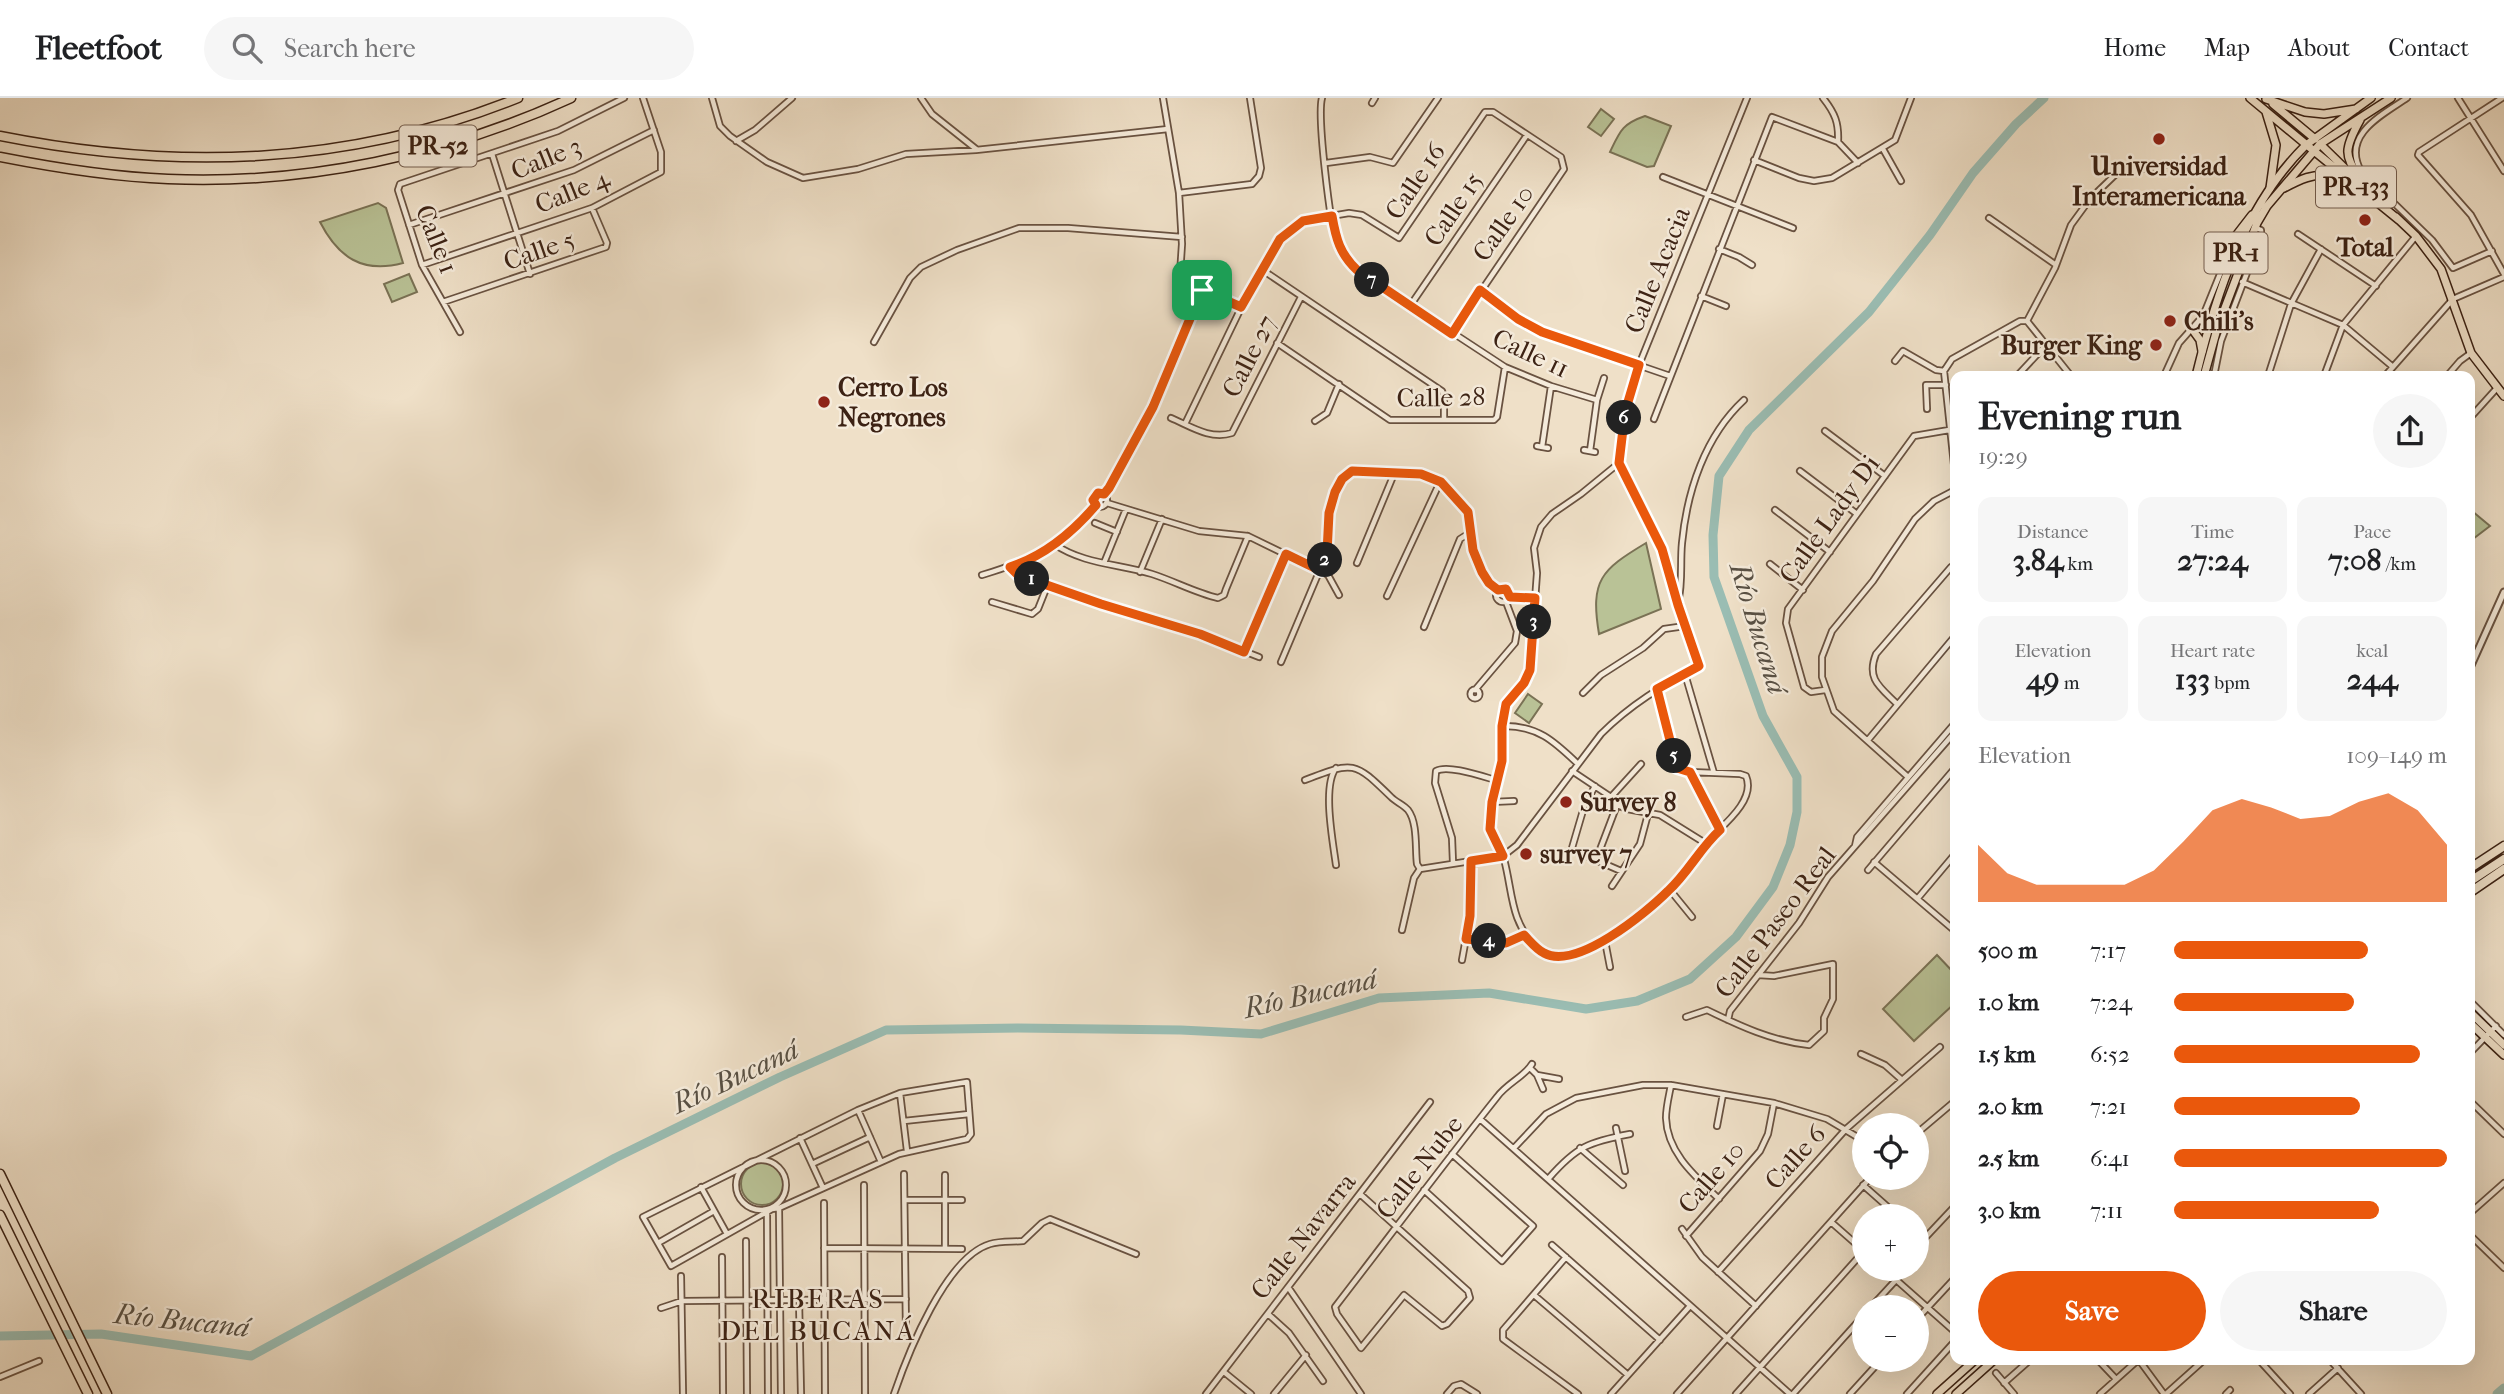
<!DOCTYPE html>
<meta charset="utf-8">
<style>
body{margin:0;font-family:"IM FELL French Canon",serif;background:#f6f6f6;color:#202124;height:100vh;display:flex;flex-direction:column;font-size:26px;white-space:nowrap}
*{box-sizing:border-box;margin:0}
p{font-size:23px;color:#757577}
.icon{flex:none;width:38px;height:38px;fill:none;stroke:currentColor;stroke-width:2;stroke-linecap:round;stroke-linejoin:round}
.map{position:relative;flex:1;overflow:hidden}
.details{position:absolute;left:1950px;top:273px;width:525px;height:994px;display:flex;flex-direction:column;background:#fff;border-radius:14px;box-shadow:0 7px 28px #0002}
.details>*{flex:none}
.fabs{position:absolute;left:1852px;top:1015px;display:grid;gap:14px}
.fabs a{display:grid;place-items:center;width:77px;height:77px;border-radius:50%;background:#fff;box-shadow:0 7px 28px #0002;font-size:35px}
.pin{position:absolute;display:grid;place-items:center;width:60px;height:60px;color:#fff;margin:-30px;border-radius:14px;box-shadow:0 4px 10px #0006}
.km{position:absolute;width:35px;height:35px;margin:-18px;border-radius:50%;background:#222;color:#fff;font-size:19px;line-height:35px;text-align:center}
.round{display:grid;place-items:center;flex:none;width:74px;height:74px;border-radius:37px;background:#f6f6f6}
.headline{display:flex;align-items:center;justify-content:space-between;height:119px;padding:0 28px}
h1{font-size:38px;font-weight:800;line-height:52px}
.metrics{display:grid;grid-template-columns:repeat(3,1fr);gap:10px;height:119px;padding:7px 28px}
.metrics div{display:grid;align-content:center;border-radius:14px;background:#f6f6f6;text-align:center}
.metrics b{font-size:30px;font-weight:800}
.metrics small{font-size:19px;font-weight:400}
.metrics p{font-size:19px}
.chart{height:196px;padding:14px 28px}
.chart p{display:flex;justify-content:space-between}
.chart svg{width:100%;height:126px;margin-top:7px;fill:#ea580c;opacity:.7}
.button{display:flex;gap:14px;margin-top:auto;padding:14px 28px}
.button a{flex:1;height:80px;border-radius:42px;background:#ea580c;color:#fff;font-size:28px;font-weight:800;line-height:80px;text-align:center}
.button a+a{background:#f6f6f6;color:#202124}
ul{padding:0 28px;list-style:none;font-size:23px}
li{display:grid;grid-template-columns:112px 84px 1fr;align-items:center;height:52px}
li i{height:18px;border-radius:9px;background:#ea580c}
header{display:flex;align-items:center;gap:42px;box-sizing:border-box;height:98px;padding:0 35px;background:#fff;border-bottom:2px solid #e0e0e0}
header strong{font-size:33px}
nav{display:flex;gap:38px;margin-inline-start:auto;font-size:24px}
.search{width:490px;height:63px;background:#f6f6f6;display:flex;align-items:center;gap:18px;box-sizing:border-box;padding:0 24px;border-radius:38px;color:#757577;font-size:26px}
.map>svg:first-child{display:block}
.green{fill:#b9c296;stroke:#7a7255;stroke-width:2}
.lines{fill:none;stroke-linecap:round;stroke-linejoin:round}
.river{stroke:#9abdb3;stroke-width:9}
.minor-casing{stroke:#695241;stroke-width:8}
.tertiary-casing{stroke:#695241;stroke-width:9}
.primary-casing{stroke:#3c2214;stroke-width:10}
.trunk-casing{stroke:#3c2214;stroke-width:10}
.motorway-casing{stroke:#3c2214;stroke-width:11}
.minor{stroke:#f5ebdb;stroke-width:4.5}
.tertiary{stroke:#f5ebdb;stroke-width:5}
.primary{stroke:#efe0c8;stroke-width:7}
.trunk{stroke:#efe0c8;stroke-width:7}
.motorway{stroke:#efe0c8;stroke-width:8}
.route-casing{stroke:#fff;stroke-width:14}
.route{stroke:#ea580c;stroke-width:9}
.poi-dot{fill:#8f2418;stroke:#f5ebdb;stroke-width:2.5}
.labels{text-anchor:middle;stroke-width:5;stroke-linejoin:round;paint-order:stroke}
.shield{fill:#f5ebdb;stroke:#745e50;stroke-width:2}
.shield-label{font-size:24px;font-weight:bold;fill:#3c2214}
.street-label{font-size:26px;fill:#3c2214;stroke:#f5ebdb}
.poi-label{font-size:26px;font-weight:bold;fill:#3c2214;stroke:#f5ebdb;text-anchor:start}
.water-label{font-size:28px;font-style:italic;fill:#585044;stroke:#f5ebdb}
.neighbourhood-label{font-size:28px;letter-spacing:2px;fill:#3c2214;stroke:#f5ebdb}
</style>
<header>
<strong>Fleetfoot</strong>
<div class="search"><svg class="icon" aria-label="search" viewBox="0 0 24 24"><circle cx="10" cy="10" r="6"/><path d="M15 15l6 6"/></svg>Search here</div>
<nav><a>Home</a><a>Map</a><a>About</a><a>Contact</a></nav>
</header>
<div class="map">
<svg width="2504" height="1296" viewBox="0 0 2504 1296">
<rect width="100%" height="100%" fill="#efe0c8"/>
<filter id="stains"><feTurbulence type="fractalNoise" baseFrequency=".00286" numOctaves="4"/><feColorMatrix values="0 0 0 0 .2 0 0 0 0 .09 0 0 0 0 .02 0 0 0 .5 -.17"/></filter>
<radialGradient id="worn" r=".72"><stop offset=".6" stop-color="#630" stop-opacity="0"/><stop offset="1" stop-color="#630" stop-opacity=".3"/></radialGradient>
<path class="green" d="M1601,11L1614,21L1601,38L1588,29Z
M1645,18L1671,28L1654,68L1647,69L1610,54C1620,33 1622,26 1645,18Z
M378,105L386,110L403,165C362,176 338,159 320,124Z
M409,176L417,194L392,204L384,186Z
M2472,413L2490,428L2469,444V416Z
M1646,445L1661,511L1599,536C1590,482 1601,472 1646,445Z
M1528,596L1542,606L1529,625L1515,615Z
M1937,857L1955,876V905L1914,943L1883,911Z
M741 1086a21 21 0 1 1 42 0a21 21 0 1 1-42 0Z"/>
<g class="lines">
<path class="river" d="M0,1238L101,1236L251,1258L615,1060L780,979L886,932L1018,930L1181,932L1261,936L1379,900L1489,895L1586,911L1637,903L1690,881L1736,839L1773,789L1790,747L1797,714V679L1763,618L1714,479L1713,437L1719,378L1749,332L1869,214L1930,137L1973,75L2016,26L2044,0
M2497,1296L2504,1290"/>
<g class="minor-casing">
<path id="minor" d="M712,0L720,28L730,38L767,64L803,80L858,71L906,56L976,52L1168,31
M921,0L932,16L976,51
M1163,0L1179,95L1182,146L1180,176L1202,192L1241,210
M1322,0C1317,18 1330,127 1337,146C1341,157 1349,165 1357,172L1505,269L1551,288L1597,302
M1823,0C1835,15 1839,25 1838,44
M2407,0C2382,17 2341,37 2361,73L2432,142L2453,170L2492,153
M2458,0L2504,73
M2502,0L2419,54L2418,57L2471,117L2504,176
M1372,5L1375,0
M736,43L755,32L792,0
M1883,51L1901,83
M492,56L530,176
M1754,62L1799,80L1814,83L1832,80L1895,42L1911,0
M1326,65L1370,59L1393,65L1438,0
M1663,79L1793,130
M1179,95L1252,86L1259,78L1261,70L1250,0
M1989,120L2056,167
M409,127L574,72L654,32
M2298,136L2376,188
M1719,151L1739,159L1752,167
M422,167L592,110L661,74V54L643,0
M1261,171L1442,293L1444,298V321
M2242,184L2343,227L2393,269
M1480,192L1518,221L1542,234L1670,278
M1701,198L1726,208
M443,204L606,149L607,145L592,110
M1410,208L1527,37
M2027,223L2055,170L2071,127L2090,101L2116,76L2165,67
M2027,223L2071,278
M460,234L422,167L398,92L400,86L558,33L624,0
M874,244L910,180L921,169L957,152L1019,130H1068L1182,139
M1277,245L1390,322H1494L1497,319L1505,269
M1895,263L1903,253L1936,272L1944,273
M2017,278L2046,247
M2164,278L2179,245L2203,218L2235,139
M2214,278L2221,243L2261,138V132L2256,130
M2268,278L2291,206L2321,151
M2324,278L2343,227L2416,138
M2385,278L2453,201L2504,179
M2447,278L2460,263L2471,255
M1927,311L1926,287H1946
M1171,320C1190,328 1210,342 1232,335L1301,199
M1654,321L1772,19L1838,44L1858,65
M2469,321L2497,290
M1315,323L1327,315L1339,286
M1185,326L1241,210L1280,141L1302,123L1349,115L1362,117L1399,140L1485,14H1493L1561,59L1564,71L1452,236
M1825,333L1885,378
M1537,348L1548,350
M1542,349L1551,288
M1584,352L1595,354
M1590,353L1597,302L1604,280
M1800,373L1857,416
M1955,376L1944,273L1952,261L2020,223H2027
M1093 402a7 7 0 1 1 14 0a7 7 0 1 1-14 0Z
M1104,396L1116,379L1153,309L1202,192
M1107,405L1199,433L1248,438L1328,477L1339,497
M1775,412L1830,454
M1095,425L1117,434
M1054,446C1083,466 1119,466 1152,476C1174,483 1196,495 1218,500L1224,497L1226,491L1248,438
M1104,465L1126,411
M1357,465L1394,376
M1770,466L1803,492
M1010,469L1018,476L1101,506L1200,536L1259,559
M1140,474L1162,421
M982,477C1030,463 1063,445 1096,407
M1496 497a7 7 0 1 1 14 0a7 7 0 1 1-14 0Z
M1387,498L1440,384
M1510,498L1535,500
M992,504L1032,516L1038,511L1048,486
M1678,505C1683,484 1680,465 1682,445C1687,393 1705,338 1744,302
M1424,529L1460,441L1471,434
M1244,554L1286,456
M1281,564L1327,455L1329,415L1334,394L1342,381L1352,374L1421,376L1441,384L1468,414L1473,452L1482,474L1489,485L1498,492
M1685,576L1714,675
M1657,591L1677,670L1691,674L1740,676L1746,678C1757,704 1718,731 1704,747C1692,761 1683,776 1672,790C1649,817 1591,858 1555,858C1547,858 1541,854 1536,849C1510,823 1513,795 1504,761C1501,751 1493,743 1491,732C1486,710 1500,687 1502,665C1504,646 1498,624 1506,607C1511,595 1523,586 1530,572L1537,475L1534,450L1541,429L1552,416L1581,396L1619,365L1625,314L1639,267L1747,0
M1470.5 596a4.5 4.5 0 1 1 9 0a4.5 4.5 0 1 1-9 0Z
M1475,592L1515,545L1517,533L1506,504
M1825,592L1811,594L1804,589L1786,525L1788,511L1914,338L1955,331
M1583,595L1601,577L1643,550L1664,531L1685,528
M1897,606C1880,589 1866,581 1876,556L1951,469H1955
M1502,628C1537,627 1554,643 1578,666
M1868,642L1955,538
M1572,673L1611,699L1617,707L1627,711L1660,717L1705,745
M1691,674L1720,732
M1908,679L1834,613L1822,579V559L1832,533L1873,483L1915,421L1934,403L1955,392
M1305,682C1354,663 1354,663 1391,699C1396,704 1404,707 1408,712C1418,725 1415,751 1417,766L1420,771
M1595,688L1584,709L1572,750L1575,753L1621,773
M1611,699L1641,666
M1492,704L1514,703
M1855,748L1857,739L1955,625
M1596,762L1617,707
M1874,764L1955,833
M1453,765L1452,740L1435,685L1436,673C1448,666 1484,679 1499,683
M1336,767C1333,744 1322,688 1336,670
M1868,772L1955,670
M1612,788L1640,746L1648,716
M1670,792L1692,819
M1918,800L1955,756
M1402,832L1414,780L1420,771L1503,758L1517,747L1601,636C1630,607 1663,587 1699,568L1678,507L1662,451L1619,365
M1466,841L1506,845L1524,837
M1605,843L1610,869
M1462,862L1470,818L1471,763
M2469,902L2504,937
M1686,919L1707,912C1740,928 1772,943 1809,947L1824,933V920L1833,901V866L1774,878L1758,877
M1728,922L1730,913L1799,825L1828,779L1955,634
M1861,956L1885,967L1902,982
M2469,956L2496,928
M1530,970L1537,977L1559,981
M1537,977L1543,991
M967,984L971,1036L967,1041L899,1056L779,1110L772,1111L671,1168L643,1119L858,1012L900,995Z
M1671,987C1669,998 1666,1009 1666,1020C1667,1055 1696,1079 1719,1101
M900,995L907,1053
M2469,1002L2504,1036
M858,1012L881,1064
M1480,1021L1790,1296
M904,1023L969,1016
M1717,1028L1723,996
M1616,1030L1625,1073
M1916,1036L1955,1003
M800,1040L823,1090
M1514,1050L1546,1016L1576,1000L1643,987H1671L1774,1005L1827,1021L1864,1043
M1580,1050L1623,1087
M736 1087a25 25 0 1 1 50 0a25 25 0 1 1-50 0Z
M812,1066L870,1039
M904,1076L906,1234
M1549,1080C1577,1048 1589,1044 1630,1036
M864,1087L865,1296
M1863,1087L1898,1118
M701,1089L727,1136
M1424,1092L1502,1163L1533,1128L1452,1056
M1360,1096L1468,1193L1470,1200L1447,1226L1442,1228L1404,1197L1361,1250L1337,1216L1335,1209C1389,1139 1442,1068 1497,999C1506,986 1525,978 1532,966
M905,1102H962
M824,1105L825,1296
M779,1110L781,1296
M767,1115L768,1296
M2469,1116L2504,1085
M1831,1124L1864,1153
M1682,1131L1702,1159L1756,1208
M1916,1135L1924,1141L1955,1108
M2469,1136L2504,1170
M1686,1138L1760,1053L1768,1036L1774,1005
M746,1143L747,1296
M658,1145L714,1113
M1552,1147L1660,1242
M824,1150L962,1151
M945,1151V1077
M722,1159L723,1296
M1566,1159L1503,1232V1241L1578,1296
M1884,1171L1955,1234
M1718,1174L1846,1031L1940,949
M681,1178L683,1296
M1288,1189L1361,1296
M1534,1197L1628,1277
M799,1202L801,1296
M1871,1209L1896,1182
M661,1210L682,1203L906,1201
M1268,1216L1289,1235L1323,1283
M1916,1222L1955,1180
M2098,1262L2116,1281
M2139,1262L2164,1296
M2259,1262L2290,1296
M2330,1262L2361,1296
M1224,1274L1251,1296
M1996,1275L2014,1296
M0,1279L39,1263
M2004,1285L2030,1262
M894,1296C908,1255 946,1159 990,1146C1000,1143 1013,1144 1023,1143L1042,1125L1050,1121L1136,1156
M1206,1296L1430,1004
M1274,1296L1306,1257
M1447,1296L1454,1288L1461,1286L1477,1296
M1611,1296L1690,1208
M1677,1296L1870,1080
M1736,1296L1864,1153
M1793,1296L1864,1217
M1850,1296L1881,1262
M1907,1296L1955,1243
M2100,1296L2138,1262
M2166,1296L2204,1262
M2226,1296L2230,1292
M2309,1296L2338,1270"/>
</g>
<g class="tertiary-casing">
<path id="tertiary" d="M2469,572L2504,494"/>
</g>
<g class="primary-casing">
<path id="primary" d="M2320,46L2362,87
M2284,90C2297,83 2316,73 2332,79C2340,83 2347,89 2356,92
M2396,119L2416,138L2441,171L2471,255L2504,298
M2196,278C2216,196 2244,108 2306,47
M2204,278L2217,231L2257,125L2267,108L2314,53L2399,122
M2469,913L2504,947
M2469,924L2504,957
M1937,1296L1975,1262
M1956,1296L1994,1262"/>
</g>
<g class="trunk-casing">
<path id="trunk" d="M2250,0L2314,53L2320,46L2391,0
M2266,1L2305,14L2324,16L2356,11
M2273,6L2315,41
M2266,14L2276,47L2270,90
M2360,22C2340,58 2347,58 2365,90
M2306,47L2371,0
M2235,139L2252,117
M2192,231L2200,242L2202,253"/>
</g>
<g class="motorway-casing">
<path id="motorway" d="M0,38C176,73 349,68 518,0
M0,59C56,70 112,79 168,81C305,87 448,57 571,0
M2469,771L2504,748
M2469,784L2504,761
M2469,795L2504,771
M0,1076L107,1296
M0,1117L88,1296"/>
</g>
<use href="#minor" class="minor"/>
<use href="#tertiary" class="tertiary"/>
<use href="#primary" class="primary"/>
<use href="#trunk" class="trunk"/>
<use href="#motorway" class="motorway"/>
</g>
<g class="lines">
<g class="route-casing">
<path id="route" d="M1332,118C1336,141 1340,156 1357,172L1452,236L1480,192L1518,221L1542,234L1639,267L1625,314L1619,365L1662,451L1678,507L1699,568L1657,591L1677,670L1690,674L1720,732C1700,750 1688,775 1668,793C1646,815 1576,873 1544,855C1536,851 1530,843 1524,837L1506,845L1466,841L1470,818L1471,763L1503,758L1490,731L1492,704L1502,663V628L1506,606L1524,585L1530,572L1535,500L1510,499L1506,491L1498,492L1489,485L1482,474L1473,452L1468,414L1441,384L1421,376L1352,373L1342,381L1335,394L1329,415L1327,455L1321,473L1286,456L1244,554L1200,536L1101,506L1018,477L1010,469C1044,458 1073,434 1096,407L1093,402L1098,395L1104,396L1109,390L1153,309L1202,192L1241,209L1280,141L1303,123Z"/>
</g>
<use href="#route" class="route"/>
</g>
<g class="poi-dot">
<circle cx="2159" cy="41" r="7"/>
<circle cx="2365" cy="122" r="7"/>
<circle cx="2170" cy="223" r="7"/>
<circle cx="2156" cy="247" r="7"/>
<circle cx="824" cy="304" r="7"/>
<circle cx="1566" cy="704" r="7"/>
<circle cx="1526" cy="756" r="7"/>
</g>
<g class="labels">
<g class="shield">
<rect x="399.5" y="27.5" width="77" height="41" rx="5"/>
<rect x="2316" y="68.5" width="80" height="41" rx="5"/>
<rect x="2204.5" y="134.5" width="63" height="41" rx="5"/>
</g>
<g class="shield-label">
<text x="438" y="56">PR-52</text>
<text x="2356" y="97">PR-133</text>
<text x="2236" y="163">PR-1</text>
</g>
<g class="street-label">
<text transform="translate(546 60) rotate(-22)" y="9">Calle 3</text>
<text transform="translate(1415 83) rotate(-56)" y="9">Calle 16</text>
<text transform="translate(572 93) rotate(-22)" y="9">Calle 4</text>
<text transform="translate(1453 111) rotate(-56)" y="9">Calle 15</text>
<text transform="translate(1503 125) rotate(-55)" y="9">Calle 10</text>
<text transform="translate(437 141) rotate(68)" y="9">Calle 1</text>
<text transform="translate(539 152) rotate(-19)" y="9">Calle 5</text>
<text transform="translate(1657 172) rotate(-68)" y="9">Calle Acacia</text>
<text transform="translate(1531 255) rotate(25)" y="9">Calle 11</text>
<text transform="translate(1249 258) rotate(-63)" y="9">Calle 27</text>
<text transform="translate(1441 299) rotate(-1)" y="9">Calle 28</text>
<text transform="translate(1829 421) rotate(-54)" y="9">Calle Lady Di</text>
<text transform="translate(1775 824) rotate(-53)" y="9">Calle Paseo Real</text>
<text transform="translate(1795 1059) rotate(-48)" y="9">Calle 6</text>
<text transform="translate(1419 1069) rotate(-52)" y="9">Calle Nube</text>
<text transform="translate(1711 1079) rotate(-49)" y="9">Calle 10</text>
<text transform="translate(1303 1138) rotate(-52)" y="9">Calle Navarra</text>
</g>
<g class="poi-label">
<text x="2159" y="77" text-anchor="middle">Universidad<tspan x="2159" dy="30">Interamericana</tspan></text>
<text x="2365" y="158" text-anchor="middle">Total</text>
<text x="2184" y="232">Chili's</text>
<text x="2142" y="256" text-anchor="end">Burger King</text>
<text x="838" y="298">Cerro Los<tspan x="838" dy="30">Negrones</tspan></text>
<text x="1580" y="713">Survey 8</text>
<text x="1540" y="765">survey 7</text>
</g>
<g class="water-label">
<text transform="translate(1759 530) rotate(73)" y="10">Río Bucaná</text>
<text transform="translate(1310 895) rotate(-13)" y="10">Río Bucaná</text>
<text transform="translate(735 978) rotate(-25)" y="10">Río Bucaná</text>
<text transform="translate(182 1222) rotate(6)" y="10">Río Bucaná</text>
</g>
<g class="neighbourhood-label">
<text x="818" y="1210">RIBERAS<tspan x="818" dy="32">DEL BUCANÁ</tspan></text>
</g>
</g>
<rect width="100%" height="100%" filter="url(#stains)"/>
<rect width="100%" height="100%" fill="url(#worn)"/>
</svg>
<div class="fabs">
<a><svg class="icon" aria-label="locate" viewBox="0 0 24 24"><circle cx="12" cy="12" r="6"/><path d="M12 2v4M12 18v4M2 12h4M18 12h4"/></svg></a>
<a>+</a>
<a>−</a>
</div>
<div class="pin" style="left:1202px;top:192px;background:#1e9e55"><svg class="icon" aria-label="arrive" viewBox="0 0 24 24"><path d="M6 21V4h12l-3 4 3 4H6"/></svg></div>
<b class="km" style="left:1032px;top:481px">1</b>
<b class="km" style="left:1325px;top:462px">2</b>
<b class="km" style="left:1534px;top:524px">3</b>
<b class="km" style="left:1489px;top:843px">4</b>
<b class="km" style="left:1674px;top:658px">5</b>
<b class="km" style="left:1624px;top:320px">6</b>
<b class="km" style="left:1372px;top:182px">7</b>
<section class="details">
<div class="headline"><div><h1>Evening run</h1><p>19:29</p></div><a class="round"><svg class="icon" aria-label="share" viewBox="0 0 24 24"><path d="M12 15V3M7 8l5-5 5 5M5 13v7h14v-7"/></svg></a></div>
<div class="metrics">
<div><p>Distance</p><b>3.84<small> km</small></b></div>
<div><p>Time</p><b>27:24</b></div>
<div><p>Pace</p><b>7:08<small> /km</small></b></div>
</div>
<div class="metrics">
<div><p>Elevation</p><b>49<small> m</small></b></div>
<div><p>Heart rate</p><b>133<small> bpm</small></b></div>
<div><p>kcal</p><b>244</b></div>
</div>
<div class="chart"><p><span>Elevation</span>109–149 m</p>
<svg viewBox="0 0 160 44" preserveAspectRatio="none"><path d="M0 44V24L10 34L20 38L30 38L40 38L50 38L60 33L70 23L80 12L90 8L100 11L110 15L120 14L130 9L140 6L150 12L160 24V44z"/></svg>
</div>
<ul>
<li><b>500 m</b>7:17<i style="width:71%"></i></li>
<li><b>1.0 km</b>7:24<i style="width:66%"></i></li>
<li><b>1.5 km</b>6:52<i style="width:90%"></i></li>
<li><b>2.0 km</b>7:21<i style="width:68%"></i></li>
<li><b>2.5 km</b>6:41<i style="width:100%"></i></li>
<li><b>3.0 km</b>7:11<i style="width:75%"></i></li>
</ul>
<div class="button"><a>Save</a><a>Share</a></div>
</section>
</div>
